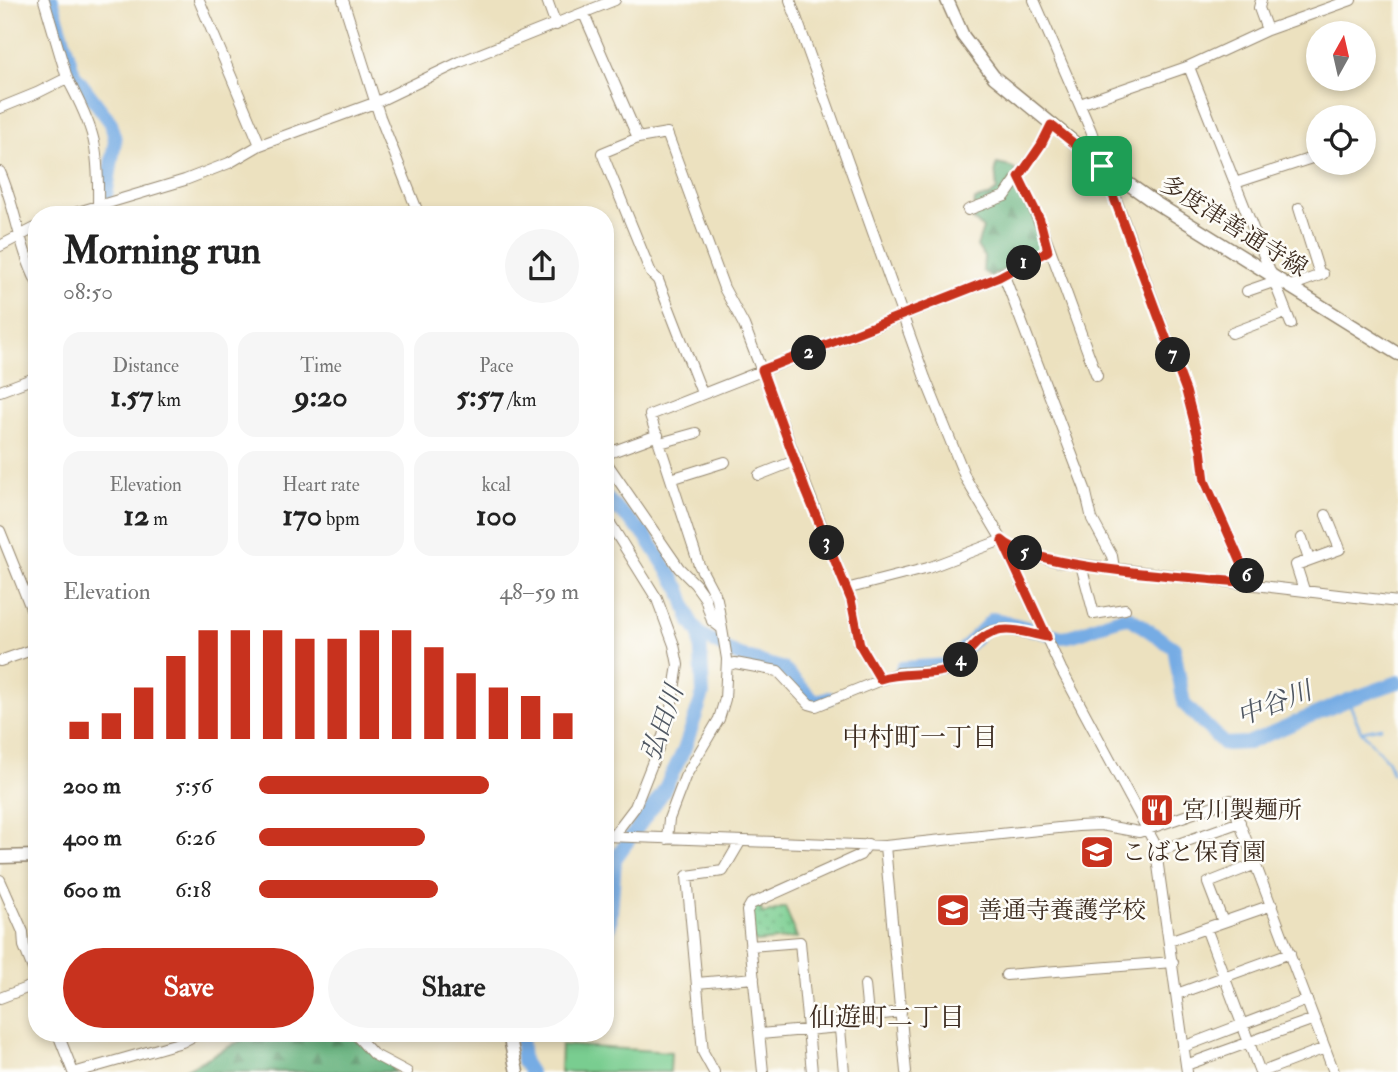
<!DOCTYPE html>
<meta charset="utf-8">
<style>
body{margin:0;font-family:"IM FELL Double Pica","Noto Serif JP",serif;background:#f6f6f6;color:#222;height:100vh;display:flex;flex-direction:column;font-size:26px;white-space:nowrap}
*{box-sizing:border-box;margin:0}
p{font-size:23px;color:#767676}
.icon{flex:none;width:38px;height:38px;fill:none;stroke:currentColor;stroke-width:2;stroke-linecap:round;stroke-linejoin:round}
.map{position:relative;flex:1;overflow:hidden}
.sheet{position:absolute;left:28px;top:206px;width:586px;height:836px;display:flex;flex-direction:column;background:#fff;border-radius:28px;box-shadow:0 4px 10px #0003}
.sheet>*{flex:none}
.needle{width:46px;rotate:8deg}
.tools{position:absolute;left:1306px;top:21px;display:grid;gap:14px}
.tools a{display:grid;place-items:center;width:70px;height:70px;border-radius:50%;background:#fff;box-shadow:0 4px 10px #0003;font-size:35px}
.pin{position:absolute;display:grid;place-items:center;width:60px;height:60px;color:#fff;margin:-30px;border-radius:14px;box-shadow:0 4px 10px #0006}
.km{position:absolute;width:35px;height:35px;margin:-18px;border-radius:50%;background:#222;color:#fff;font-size:19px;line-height:35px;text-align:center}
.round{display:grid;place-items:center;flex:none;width:74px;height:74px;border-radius:37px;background:#f6f6f6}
.overview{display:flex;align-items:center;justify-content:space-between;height:119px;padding:0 35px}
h1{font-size:38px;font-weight:700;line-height:52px}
.stats{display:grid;grid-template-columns:repeat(3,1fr);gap:10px;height:119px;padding:7px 35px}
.stats div{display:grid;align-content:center;border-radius:18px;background:#f6f6f6;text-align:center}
.stats b{font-size:30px;font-weight:700}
.stats small{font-size:19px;font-weight:400}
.stats p{font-size:19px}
.chart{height:196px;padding:14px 35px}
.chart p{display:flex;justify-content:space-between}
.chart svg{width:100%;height:126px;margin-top:7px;stroke:#c8321e;stroke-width:6}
.action{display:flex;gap:14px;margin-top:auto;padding:14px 35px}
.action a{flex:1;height:80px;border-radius:42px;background:#c8321e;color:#fff;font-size:28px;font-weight:700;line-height:80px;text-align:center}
.action a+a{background:#f6f6f6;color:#222}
ul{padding:0 35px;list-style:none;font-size:23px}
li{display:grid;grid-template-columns:112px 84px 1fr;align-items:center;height:52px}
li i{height:18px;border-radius:9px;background:#c8321e}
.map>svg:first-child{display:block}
.grass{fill:#79cd90;stroke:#5a7c57;stroke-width:2}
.forest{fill:url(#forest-firs);stroke:#4e6d4c;stroke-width:2}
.park{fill:url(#park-dots);stroke:#5a7c57;stroke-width:2}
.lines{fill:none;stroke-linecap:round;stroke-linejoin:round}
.stream{stroke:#76ace4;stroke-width:2.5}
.river{stroke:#76ace4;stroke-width:14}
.minor-casing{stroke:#94866e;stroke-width:12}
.major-casing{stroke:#94866e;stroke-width:15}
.minor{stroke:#fff;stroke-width:10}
.major{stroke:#fff;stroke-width:12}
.route-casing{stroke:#fff;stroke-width:14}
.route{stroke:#c8321e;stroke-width:9}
.labels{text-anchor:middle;stroke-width:5;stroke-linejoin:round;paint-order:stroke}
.street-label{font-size:24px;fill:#3b2a1e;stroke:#fdfcf7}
.poi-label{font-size:24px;fill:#3b2a1e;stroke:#fdfcf7;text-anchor:start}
.water-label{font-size:26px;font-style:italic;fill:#505863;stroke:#fdfcf7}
.neighbourhood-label{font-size:26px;fill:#3b2a1e;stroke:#fdfcf7}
</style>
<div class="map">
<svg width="1398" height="1072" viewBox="0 0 1398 1072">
<defs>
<pattern id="forest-firs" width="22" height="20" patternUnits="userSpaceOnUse" patternTransform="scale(1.75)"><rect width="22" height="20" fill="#62b07a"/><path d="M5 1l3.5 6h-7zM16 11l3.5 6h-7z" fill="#528f63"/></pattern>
<pattern id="park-dots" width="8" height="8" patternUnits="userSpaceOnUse" patternTransform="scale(1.75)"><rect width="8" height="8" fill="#79cd90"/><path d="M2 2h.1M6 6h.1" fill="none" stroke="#64a775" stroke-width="1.8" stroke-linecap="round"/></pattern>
</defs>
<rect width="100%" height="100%" fill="#fdfcf7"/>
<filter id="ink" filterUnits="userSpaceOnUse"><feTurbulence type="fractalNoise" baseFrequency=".0143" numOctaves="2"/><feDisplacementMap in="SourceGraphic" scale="14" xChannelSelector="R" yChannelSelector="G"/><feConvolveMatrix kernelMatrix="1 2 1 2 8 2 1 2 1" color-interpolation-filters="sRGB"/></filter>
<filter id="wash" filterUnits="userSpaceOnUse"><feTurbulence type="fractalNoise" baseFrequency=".00686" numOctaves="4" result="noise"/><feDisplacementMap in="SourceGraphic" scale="28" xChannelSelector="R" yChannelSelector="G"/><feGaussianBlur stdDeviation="1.57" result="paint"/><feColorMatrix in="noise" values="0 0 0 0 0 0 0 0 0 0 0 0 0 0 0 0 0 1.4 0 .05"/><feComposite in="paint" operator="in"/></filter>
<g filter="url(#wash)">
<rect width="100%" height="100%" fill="#ece1bf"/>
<path class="grass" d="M561,1045L671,1052L670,1072H560Z"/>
<path class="forest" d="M997,164L1011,167L1017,172L1021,193L1031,205L1045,250L991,276L983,271L984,257L977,246L983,228L973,220L975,200L988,197L997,190L995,168Z
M253,1034H364L396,1072H181Z"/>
<path class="park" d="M759,904L763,914L785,907L797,938L756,942L753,939L749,910Z"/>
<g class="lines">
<path class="stream" d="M1348,700L1361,731L1388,761L1392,773
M1363,731L1381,727
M1395,779L1398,789"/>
<path class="river" d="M52,0L74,74L111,123L115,140L103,215
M606,498L645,535L680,589L691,622L700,634L703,694L684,750L662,794L615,859L610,924L606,936
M700,634L737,655L784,669L814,701L829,698
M902,668L948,665L993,619L1062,637C1085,635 1105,619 1129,617L1174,648L1184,704L1224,744L1248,743L1348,700L1398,682
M521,1034L523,1061L530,1072"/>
</g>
</g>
<g filter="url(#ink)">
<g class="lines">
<g class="minor-casing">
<path id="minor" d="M199,0L260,145
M343,0L380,117L419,215
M547,0L556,25
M790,0L925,378L966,479L1002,540L1061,669L1155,844L1187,1072
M1034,0L1091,131L1186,391L1201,449L1205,481L1250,583
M1261,0L1259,8L1267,30
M584,14L638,138L667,133L724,288L744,325L846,589L928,568L1002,540
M1189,67L1291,324
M67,78C95,130 99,147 98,206
M1080,104L1187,67L1267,30L1351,0
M0,108L37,93L67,78L44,0
M638,138L602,153L651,273L658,280L702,393
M0,172C16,208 19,247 37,282
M1019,177C1050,240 1071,310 1097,376
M1235,183L1318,156
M1299,208L1320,275
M968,210L1005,196L1041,145L1051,125
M68,215L185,180L229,163L260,145L377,102L460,62L615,0
M0,246L37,227
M1003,273L1085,489L1092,519L1112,556L1114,568
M1291,286L1323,274
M1247,291L1273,282
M1232,333L1285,313
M0,391L37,377
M660,443L696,433
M606,454L658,435
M606,462L679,568L695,584L705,598L712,621L720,627
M759,475L797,460
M671,479L725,462
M606,517L657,599L674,645L678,665L670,714L663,736L635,807L613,836
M0,531L37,623
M1302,538L1309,560
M1003,541L1016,551L1059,562L1398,602
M1081,565L1094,614L1125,609
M846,589L851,600L860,645L880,679
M1304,590L1296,565L1340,549L1326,515
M0,661L37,648
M727,666L735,663L778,671L809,704L816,706L898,673L946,671L955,667L982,636L989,632L1004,629L1047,637
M606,836L885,846L1078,826L1101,825L1139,832L1231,800L1334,1072
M667,839L669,819L685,777L719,719L725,699L727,659L717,599L699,565L650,415L999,277L1048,251
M885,846L906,1072
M1156,852L1240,822
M0,880L23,932L24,946L37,979
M1223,922L1208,883L1256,864
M1206,928L1260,1072
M1169,941L1272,905
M750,946L800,942L812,1072
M1006,975L1173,962
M697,983L754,978
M865,985L868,1016
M1177,994L1290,953
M0,998L37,984
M58,1034L73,1072
M355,1034L373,1054L407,1072
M760,1034L840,1027
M1183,1047L1307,1000
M1186,1065L1314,1019
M77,1072L182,1042L197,1034
M714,1072L703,1052L687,876L723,871L740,842
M763,1072L747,911L751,904L860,855L868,844
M844,1072L839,1019L901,1012
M1262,1072L1325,1048"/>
</g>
<g class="major-casing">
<path id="major" d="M947,0L963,36L994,77L1103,166L1154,202L1398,354
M0,857L37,856
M509,1034L517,1072"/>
</g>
<use href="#minor" class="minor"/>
<use href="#major" class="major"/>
</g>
</g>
<g class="lines" filter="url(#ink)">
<g class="route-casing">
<path id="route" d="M1051,125L1102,166L1186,391L1201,449L1205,481L1250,583C1198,577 1035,570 1002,540L1047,637C1013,630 994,621 969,651C963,657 957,666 949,669C929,677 903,671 880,679L860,645L851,600L806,491L762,370L999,277L1048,251L1040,220L1019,177L1041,145Z"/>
</g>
<use href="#route" class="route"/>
</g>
<defs>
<g id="restaurant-square" transform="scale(1.75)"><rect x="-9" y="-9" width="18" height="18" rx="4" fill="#c8321e" stroke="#fdfcf7"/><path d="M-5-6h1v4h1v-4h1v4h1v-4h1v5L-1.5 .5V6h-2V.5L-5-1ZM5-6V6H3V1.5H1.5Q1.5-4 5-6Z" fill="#fff"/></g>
<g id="school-square" transform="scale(1.75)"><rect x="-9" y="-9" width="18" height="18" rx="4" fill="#c8321e" stroke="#fdfcf7"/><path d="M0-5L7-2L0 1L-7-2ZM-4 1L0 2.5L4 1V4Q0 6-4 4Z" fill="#fff"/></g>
</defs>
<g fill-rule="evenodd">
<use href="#restaurant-square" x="1157" y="810"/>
<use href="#school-square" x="1097" y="852"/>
<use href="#school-square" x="953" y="910"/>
</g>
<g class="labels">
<g class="street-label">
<text transform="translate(1234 226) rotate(32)" y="8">多度津善通寺線</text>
</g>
<g class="poi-label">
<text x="1182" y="818">宮川製麺所</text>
<text x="1122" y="860">こばと保育園</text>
<text x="978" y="918">善通寺養護学校</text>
</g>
<g class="water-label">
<text transform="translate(1274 703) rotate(-21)" y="9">中谷川</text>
<text transform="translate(662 723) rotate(-71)" y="9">弘田川</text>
</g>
<g class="neighbourhood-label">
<text x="920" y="746">中村町一丁目</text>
<text x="887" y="1026">仙遊町二丁目</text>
</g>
</g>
</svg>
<div class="tools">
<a><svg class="needle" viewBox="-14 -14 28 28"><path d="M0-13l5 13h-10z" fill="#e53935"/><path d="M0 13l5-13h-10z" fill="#767676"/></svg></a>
<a><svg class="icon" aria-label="locate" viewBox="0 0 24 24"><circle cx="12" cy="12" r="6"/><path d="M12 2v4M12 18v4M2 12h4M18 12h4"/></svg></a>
</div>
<div class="pin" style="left:1102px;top:166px;background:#1e9e55"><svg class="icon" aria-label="arrive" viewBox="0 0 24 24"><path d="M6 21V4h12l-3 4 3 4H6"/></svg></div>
<b class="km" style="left:1024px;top:263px">1</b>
<b class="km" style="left:809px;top:353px">2</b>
<b class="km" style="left:827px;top:543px">3</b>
<b class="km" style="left:961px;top:660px">4</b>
<b class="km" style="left:1025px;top:553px">5</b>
<b class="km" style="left:1247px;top:576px">6</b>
<b class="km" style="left:1173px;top:355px">7</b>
<section class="sheet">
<div class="overview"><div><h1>Morning run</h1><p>08:50</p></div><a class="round"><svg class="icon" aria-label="share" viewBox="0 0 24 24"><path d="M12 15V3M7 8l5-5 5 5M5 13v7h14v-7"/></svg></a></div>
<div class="stats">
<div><p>Distance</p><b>1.57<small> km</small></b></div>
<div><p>Time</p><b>9:20</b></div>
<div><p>Pace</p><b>5:57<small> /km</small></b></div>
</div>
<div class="stats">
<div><p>Elevation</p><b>12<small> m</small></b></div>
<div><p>Heart rate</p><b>170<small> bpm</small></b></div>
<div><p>kcal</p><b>100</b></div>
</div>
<div class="chart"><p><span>Elevation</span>48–59 m</p>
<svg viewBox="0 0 160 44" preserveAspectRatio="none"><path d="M5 44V38M15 44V35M25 44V26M35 44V15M45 44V6M55 44V6M65 44V6M75 44V9M85 44V9M95 44V6M105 44V6M115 44V12M125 44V21M135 44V26M145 44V29M155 44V35"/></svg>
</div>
<ul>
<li><b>200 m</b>5:56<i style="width:72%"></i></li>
<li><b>400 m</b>6:26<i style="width:52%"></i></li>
<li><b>600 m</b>6:18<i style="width:56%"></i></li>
</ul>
<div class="action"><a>Save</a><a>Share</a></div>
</section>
</div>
